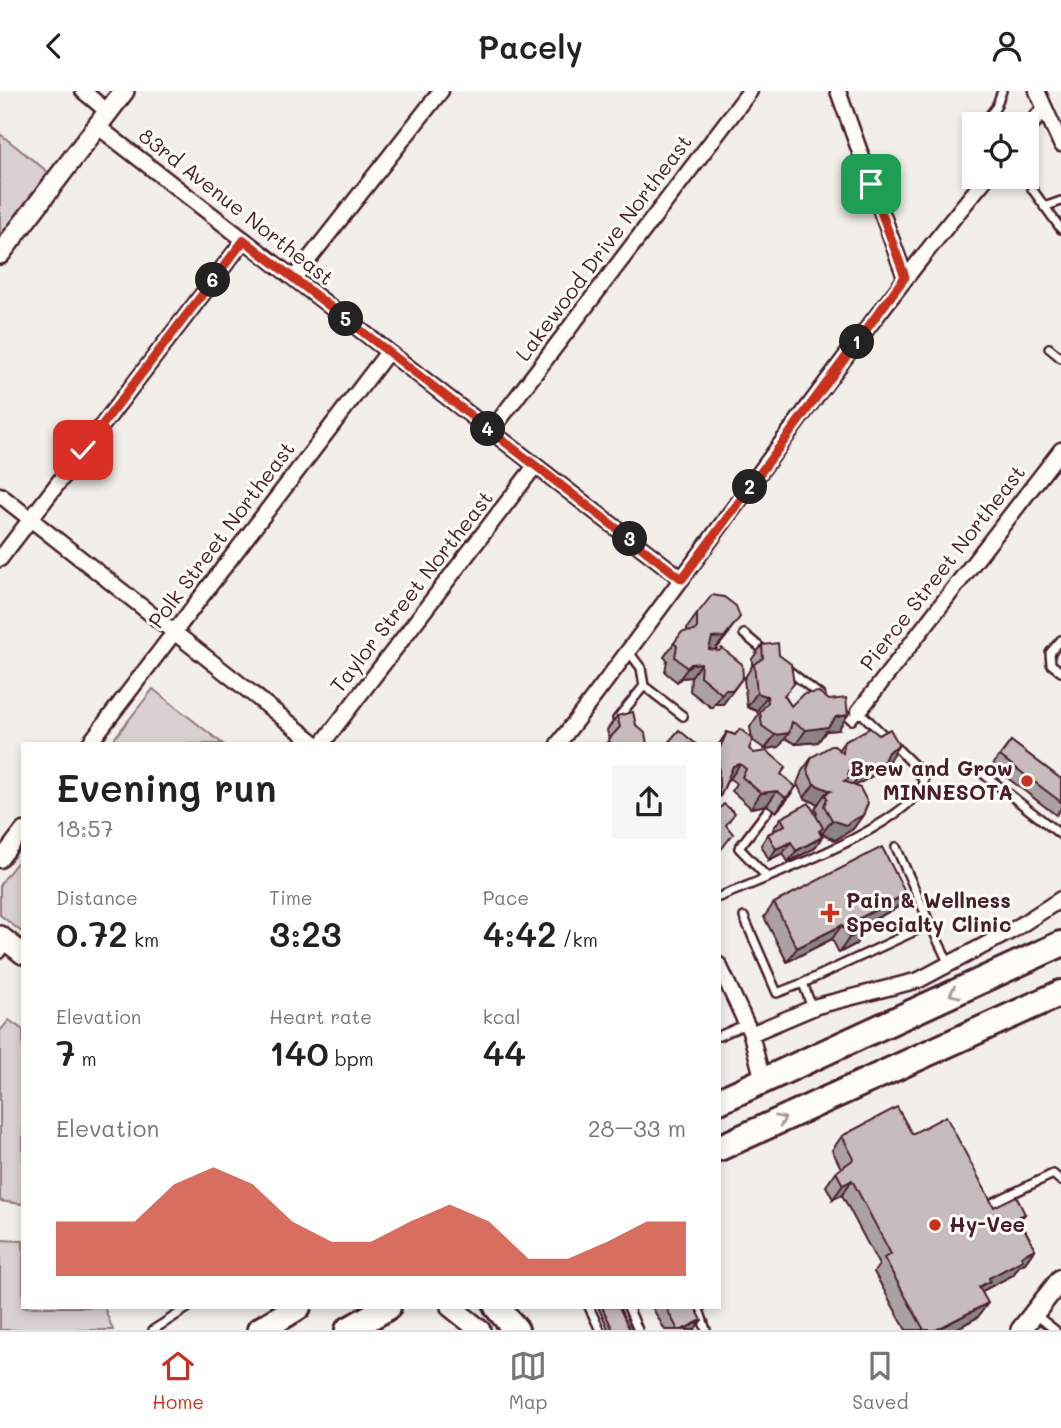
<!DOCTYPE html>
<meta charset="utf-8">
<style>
body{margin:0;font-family:Mali,sans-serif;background:#f6f6f6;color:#222;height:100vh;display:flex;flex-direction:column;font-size:26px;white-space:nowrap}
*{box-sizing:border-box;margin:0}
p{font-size:23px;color:#767676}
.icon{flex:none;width:38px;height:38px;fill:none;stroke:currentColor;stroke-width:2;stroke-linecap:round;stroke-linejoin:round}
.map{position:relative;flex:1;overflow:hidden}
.drawer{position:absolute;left:21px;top:651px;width:700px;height:567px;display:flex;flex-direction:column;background:#fff;border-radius:0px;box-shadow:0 4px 10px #0003}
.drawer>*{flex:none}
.tools{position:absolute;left:962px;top:21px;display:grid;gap:14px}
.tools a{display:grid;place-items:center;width:77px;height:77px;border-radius:0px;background:#fff;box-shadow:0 4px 10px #0003;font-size:35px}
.pin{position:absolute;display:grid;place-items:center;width:60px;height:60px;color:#fff;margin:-30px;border-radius:14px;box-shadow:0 4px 10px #0006}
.km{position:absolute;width:35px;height:35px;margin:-18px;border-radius:50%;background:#222;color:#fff;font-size:19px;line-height:35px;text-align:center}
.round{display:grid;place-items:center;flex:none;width:74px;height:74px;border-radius:0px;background:#f6f6f6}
.summary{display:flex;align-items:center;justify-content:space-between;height:119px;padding:0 35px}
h1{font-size:38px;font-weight:600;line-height:52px}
.figures{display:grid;grid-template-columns:repeat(3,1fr);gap:10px;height:119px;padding:7px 35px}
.figures div{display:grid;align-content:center}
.figures b{font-size:35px;font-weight:600}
.figures small{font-size:19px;font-weight:400}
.figures p{font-size:19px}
.chart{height:196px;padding:14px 35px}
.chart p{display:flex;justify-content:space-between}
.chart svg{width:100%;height:126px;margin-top:7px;fill:#c8321e;opacity:.7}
header{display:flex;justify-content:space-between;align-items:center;height:91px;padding:0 35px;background:#fff;font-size:32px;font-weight:600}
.menu{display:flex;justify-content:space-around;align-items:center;height:98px;border-top:2px solid #e0e0e0;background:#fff;font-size:19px;color:#767676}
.menu a{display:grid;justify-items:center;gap:4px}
.menu .current{color:#c8321e}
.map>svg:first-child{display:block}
.green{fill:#d9d0cf;stroke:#92787d;stroke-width:2}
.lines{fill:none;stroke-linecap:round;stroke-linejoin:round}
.lane-casing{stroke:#4a1f2b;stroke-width:12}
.street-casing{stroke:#4a1f2b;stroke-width:19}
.secondary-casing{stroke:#4a1f2b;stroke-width:24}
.highway-casing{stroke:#4a1f2b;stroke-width:30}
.lane{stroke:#fdfcf7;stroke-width:7}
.street{stroke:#fdfcf7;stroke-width:14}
.secondary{stroke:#fdfcf7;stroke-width:19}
.highway{stroke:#fdfcf7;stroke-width:24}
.wall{fill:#aca1a1;stroke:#4a1f2b;stroke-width:2}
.shaded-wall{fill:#8c8383;stroke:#4a1f2b;stroke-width:2}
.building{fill:#c8bbbb;stroke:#4a1f2b;stroke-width:2}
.oneway{stroke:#ac999b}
.route-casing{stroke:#fff;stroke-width:14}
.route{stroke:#c8321e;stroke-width:9}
.poi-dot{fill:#c8321e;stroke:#fdfcf7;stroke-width:2.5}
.labels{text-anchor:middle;stroke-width:6;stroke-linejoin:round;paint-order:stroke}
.street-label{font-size:21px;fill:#4a1f2b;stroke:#fdfcf7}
.poi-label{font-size:21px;font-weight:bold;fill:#4a1f2b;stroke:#fdfcf7;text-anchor:start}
</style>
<header><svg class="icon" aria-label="back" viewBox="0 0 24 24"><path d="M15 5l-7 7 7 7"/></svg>Pacely<svg class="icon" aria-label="person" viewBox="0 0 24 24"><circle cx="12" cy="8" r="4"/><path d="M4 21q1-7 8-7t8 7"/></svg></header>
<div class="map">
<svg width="1061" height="1239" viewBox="0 0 1061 1239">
<rect width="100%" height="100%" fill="#f2efeb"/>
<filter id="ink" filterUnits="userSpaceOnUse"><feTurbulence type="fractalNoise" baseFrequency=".0143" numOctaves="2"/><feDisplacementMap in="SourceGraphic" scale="14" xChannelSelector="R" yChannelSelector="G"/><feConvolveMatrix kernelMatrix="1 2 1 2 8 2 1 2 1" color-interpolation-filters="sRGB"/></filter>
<g filter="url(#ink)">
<path class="green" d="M0,43L53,85L0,155Z
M153,598L223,653H110Z
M23,764V842L0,824V793Z
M9,929L23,939V1113L0,1110V940Z
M0,1149L23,1150V1216H104L113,1239H0Z"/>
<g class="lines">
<g class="lane-casing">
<path id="lane" d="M983,33L996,16L1002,0
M975,45V58
M1032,98L1061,138
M1044,116L1061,110
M1049,257L1061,267
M744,543L767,562
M1061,549L1050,562L1051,573L1061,581
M629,561L641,577L644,595L683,625
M787,578L821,605
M617,628L644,595
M981,681L1061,744
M896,756L930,833
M767,786L739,757L768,719
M719,806C763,788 911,734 924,691L915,675L859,620L852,629L842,621
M744,826L777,902L803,892
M0,863L8,852
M812,917L803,892L930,833L949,873
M719,945L746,933
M986,1115L1053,1083L1061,1090
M589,1216L600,1239
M628,1216L638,1239
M698,1216L706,1239
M1036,1224L1055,1239
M153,1239L189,1216"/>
</g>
<g class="street-casing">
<path id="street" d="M83,0L108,21
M838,0L905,186
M1037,0L1061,53
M97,35L682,488
M1027,38L1044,18
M294,187L441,0
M491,340L750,0
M0,404L316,653
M0,468L244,149
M859,620L1061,359
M89,653L388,261
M322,653L535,375
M558,653C703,465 836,268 987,86
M0,769L23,739
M719,874L751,943L763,990
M751,943L817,915L919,889L1013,839L1061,808"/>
</g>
<g class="secondary-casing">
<path id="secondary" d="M0,163L124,0
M0,845L23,863
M451,1216L480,1239
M1021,1239L1061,1188"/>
</g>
<g class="highway-casing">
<path id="highway" d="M719,1010L1061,853
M719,1057L1061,902
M497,1216L516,1239
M260,1239L298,1216
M348,1239L388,1216"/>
</g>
<use href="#lane" class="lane"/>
<use href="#street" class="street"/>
<use href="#secondary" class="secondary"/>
<use href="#highway" class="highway"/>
</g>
<path class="wall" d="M697,523L730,541L715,560L743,586L723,613H715L712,617L690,600L691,586L681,587L677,591L665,581L667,569L664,566L674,552L687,541V537Z
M762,554L785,605L791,615L838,639L826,640L818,651L796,653L785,647L779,656L765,658L752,649L749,658L796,696L776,721L767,714L751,717L732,700L736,692L730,688H728L719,707V653L727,641L735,644L752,648L750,636L758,624L757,620L747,616L744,588L752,575V568Z
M617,625L636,634L647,653H606L609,648L607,639Z
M1011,650L1061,688V717L1056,724L992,675Z
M844,651L889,669L883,672L874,684L855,695L863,724L853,738L835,749L822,743L821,741L815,757L788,771L783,762L769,769L761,754L768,743L774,740L773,738L781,727L816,725L817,722L815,718L818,713L804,707L797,693L802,680L812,666L839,658Z
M774,812L896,817L864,834L856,853L839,862L832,848L787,871L764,826Z
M912,1043L994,1116L1025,1123L1020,1129L1035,1158L1025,1172L1019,1175L1013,1184L984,1199L982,1201L978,1226L954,1239H906L874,1181L879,1174L842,1104L833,1108L826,1095L836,1081L841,1077L832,1059L842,1045Z
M598,1216H619L630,1239H609Z
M652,1216H695L694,1239H665Z"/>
<path class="shaded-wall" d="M740,526L714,560L702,561L712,547Z
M701,572L691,586L681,587L677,591L691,573Z
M743,586L723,613H715L712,617L725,599Z
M757,602L767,605L757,620L747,616Z
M848,624L838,639L826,640L818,651L796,653L806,639L836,626Z
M789,642L779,656L765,658L775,644Z
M899,654L889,669L883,672L874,684L851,697L861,683L888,661Z
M740,673L730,688L723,689L733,675Z
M814,693L831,700L825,703L818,713L804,707Z
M796,696L786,710L776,721L786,707Z
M777,700L767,714L751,717L761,702Z
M863,724L853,738L835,749L822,743L832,729Z
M822,746L815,757L788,771L796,760Z
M791,751L783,762L769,769L776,758Z
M906,803L896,817L850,841L860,827Z
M842,834L832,848L787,871L797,857Z
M866,838L856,853L839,862L849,847Z
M852,1089L842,1104L833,1108L843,1094Z
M1035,1158L1025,1172L1019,1175L1013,1184L984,1199L980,1205L979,1196L989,1187L1021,1165Z
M988,1212L978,1226L954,1239H936Z
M702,1229L694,1239H682Z"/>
<path class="building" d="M712,504L724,506L736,515L740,526L724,546L712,547L709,558L719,560L722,557L742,573L743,586L733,599H725L722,603L700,585L701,572L691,573L687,577L675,566L677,555L674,552L682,541L695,540L697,537V523Z
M778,552L779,564L791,573L794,593L784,604L791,615L803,603L819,601L829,609L846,607L848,624L836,626L828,636L806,639L792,631L789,642L775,644L762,635L760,621L768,611L767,605L757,602L754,573L763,567L762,554Z
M633,621L636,634L645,642L647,653H610L609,648L620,636L617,625Z
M870,637L879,644L890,638L899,654L888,661L884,670L861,683L851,676L848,683L850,687L844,690L860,697L868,712L863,724L845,734L832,729L824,715L827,707L825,703L831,700L814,693L807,679L812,666L833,654L843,662L844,651Z
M740,638L753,648L749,658L754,662L767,660L786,676L781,683L796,696L786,707L777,700L761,702L742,686L746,678L740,673L733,675L720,706H719V659L727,641L735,644Z
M679,639L696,653H667Z
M1011,650L1061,688V711L1000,665Z
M809,712L823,737L819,740L822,746L796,760L791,751L776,758L768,743L785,734L781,727Z
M724,713L735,722L726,734L733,743L719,761V718Z
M882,756L906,803L860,827L866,838L849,847L842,834L797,857L774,812Z
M897,1016L912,1043L946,1025L994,1116L1016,1105L1025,1123L1018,1126L1035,1158L1021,1165L1023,1169L989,1187L990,1190L979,1196L988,1212L936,1239H924L884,1167L891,1163L852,1089L843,1094L836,1081L854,1068L842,1045Z
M602,1216H619L630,1239H613Z
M666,1216H695L702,1229L682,1239H678Z"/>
<defs><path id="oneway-chevron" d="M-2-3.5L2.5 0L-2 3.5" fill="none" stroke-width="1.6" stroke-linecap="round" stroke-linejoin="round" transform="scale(1.75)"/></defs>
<g class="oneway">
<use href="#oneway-chevron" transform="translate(954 902) rotate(155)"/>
<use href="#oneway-chevron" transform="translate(781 1029) rotate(-24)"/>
</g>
</g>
<g class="lines" filter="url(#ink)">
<g class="route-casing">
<path id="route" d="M83,359L244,149L682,488L905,186L871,93"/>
</g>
<use href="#route" class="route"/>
</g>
<g class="poi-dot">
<circle cx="1027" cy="690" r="7"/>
<path d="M826.5 811.5h7v7h7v7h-7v7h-7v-7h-7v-7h7z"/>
<circle cx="935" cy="1134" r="7"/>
</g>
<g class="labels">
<g class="street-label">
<text transform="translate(236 116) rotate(38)" y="7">83rd Avenue Northeast</text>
<text transform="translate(604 157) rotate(-53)" y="7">Lakewood Drive Northeast</text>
<text transform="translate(222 444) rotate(-53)" y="7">Polk Street Northeast</text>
<text transform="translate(943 477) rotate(-52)" y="7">Pierce Street Northeast</text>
<text transform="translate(412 501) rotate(-52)" y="7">Taylor Street Northeast</text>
</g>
<g class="poi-label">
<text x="1013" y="685" text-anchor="end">Brew and Grow<tspan x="1013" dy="24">MINNESOTA</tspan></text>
<text x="846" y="817">Pain &amp; Wellness<tspan x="846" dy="24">Specialty Clinic</tspan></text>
<text x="949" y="1141">Hy-Vee</text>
</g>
</g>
</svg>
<div class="tools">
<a><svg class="icon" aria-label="locate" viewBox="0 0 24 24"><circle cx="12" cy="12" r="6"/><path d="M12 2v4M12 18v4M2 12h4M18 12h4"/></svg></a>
</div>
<div class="pin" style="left:871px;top:93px;background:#1e9e55"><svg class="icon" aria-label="arrive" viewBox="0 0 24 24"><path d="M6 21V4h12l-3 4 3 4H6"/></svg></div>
<div class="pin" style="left:83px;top:359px;background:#d93025"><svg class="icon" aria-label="check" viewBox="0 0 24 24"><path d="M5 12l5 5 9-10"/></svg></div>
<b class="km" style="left:857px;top:251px">1</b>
<b class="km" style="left:750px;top:396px">2</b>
<b class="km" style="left:630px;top:448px">3</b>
<b class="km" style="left:488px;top:338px">4</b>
<b class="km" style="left:346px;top:228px">5</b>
<b class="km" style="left:213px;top:189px">6</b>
<section class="drawer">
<div class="summary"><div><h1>Evening run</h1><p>18:57</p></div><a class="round"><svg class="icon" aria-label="share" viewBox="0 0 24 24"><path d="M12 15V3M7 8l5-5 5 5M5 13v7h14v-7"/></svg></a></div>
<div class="figures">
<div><p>Distance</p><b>0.72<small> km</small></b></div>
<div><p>Time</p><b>3:23</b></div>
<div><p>Pace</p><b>4:42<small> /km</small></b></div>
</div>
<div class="figures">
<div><p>Elevation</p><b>7<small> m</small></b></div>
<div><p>Heart rate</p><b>140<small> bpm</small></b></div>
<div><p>kcal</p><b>44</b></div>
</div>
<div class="chart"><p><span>Elevation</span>28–33 m</p>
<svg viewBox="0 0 160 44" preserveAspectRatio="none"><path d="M0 44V25L10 25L20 25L30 12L40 6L50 12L60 25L70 32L80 32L90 25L100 19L110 25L120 38L130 38L140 32L150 25L160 25V44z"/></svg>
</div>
</section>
</div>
<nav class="menu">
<a class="current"><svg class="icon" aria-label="home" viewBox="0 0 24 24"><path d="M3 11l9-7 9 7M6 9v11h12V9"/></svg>Home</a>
<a><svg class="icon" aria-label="map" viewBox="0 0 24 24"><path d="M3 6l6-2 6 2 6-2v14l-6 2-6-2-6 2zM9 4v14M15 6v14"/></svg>Map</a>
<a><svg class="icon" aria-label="saved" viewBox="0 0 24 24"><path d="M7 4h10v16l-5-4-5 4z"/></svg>Saved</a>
</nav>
